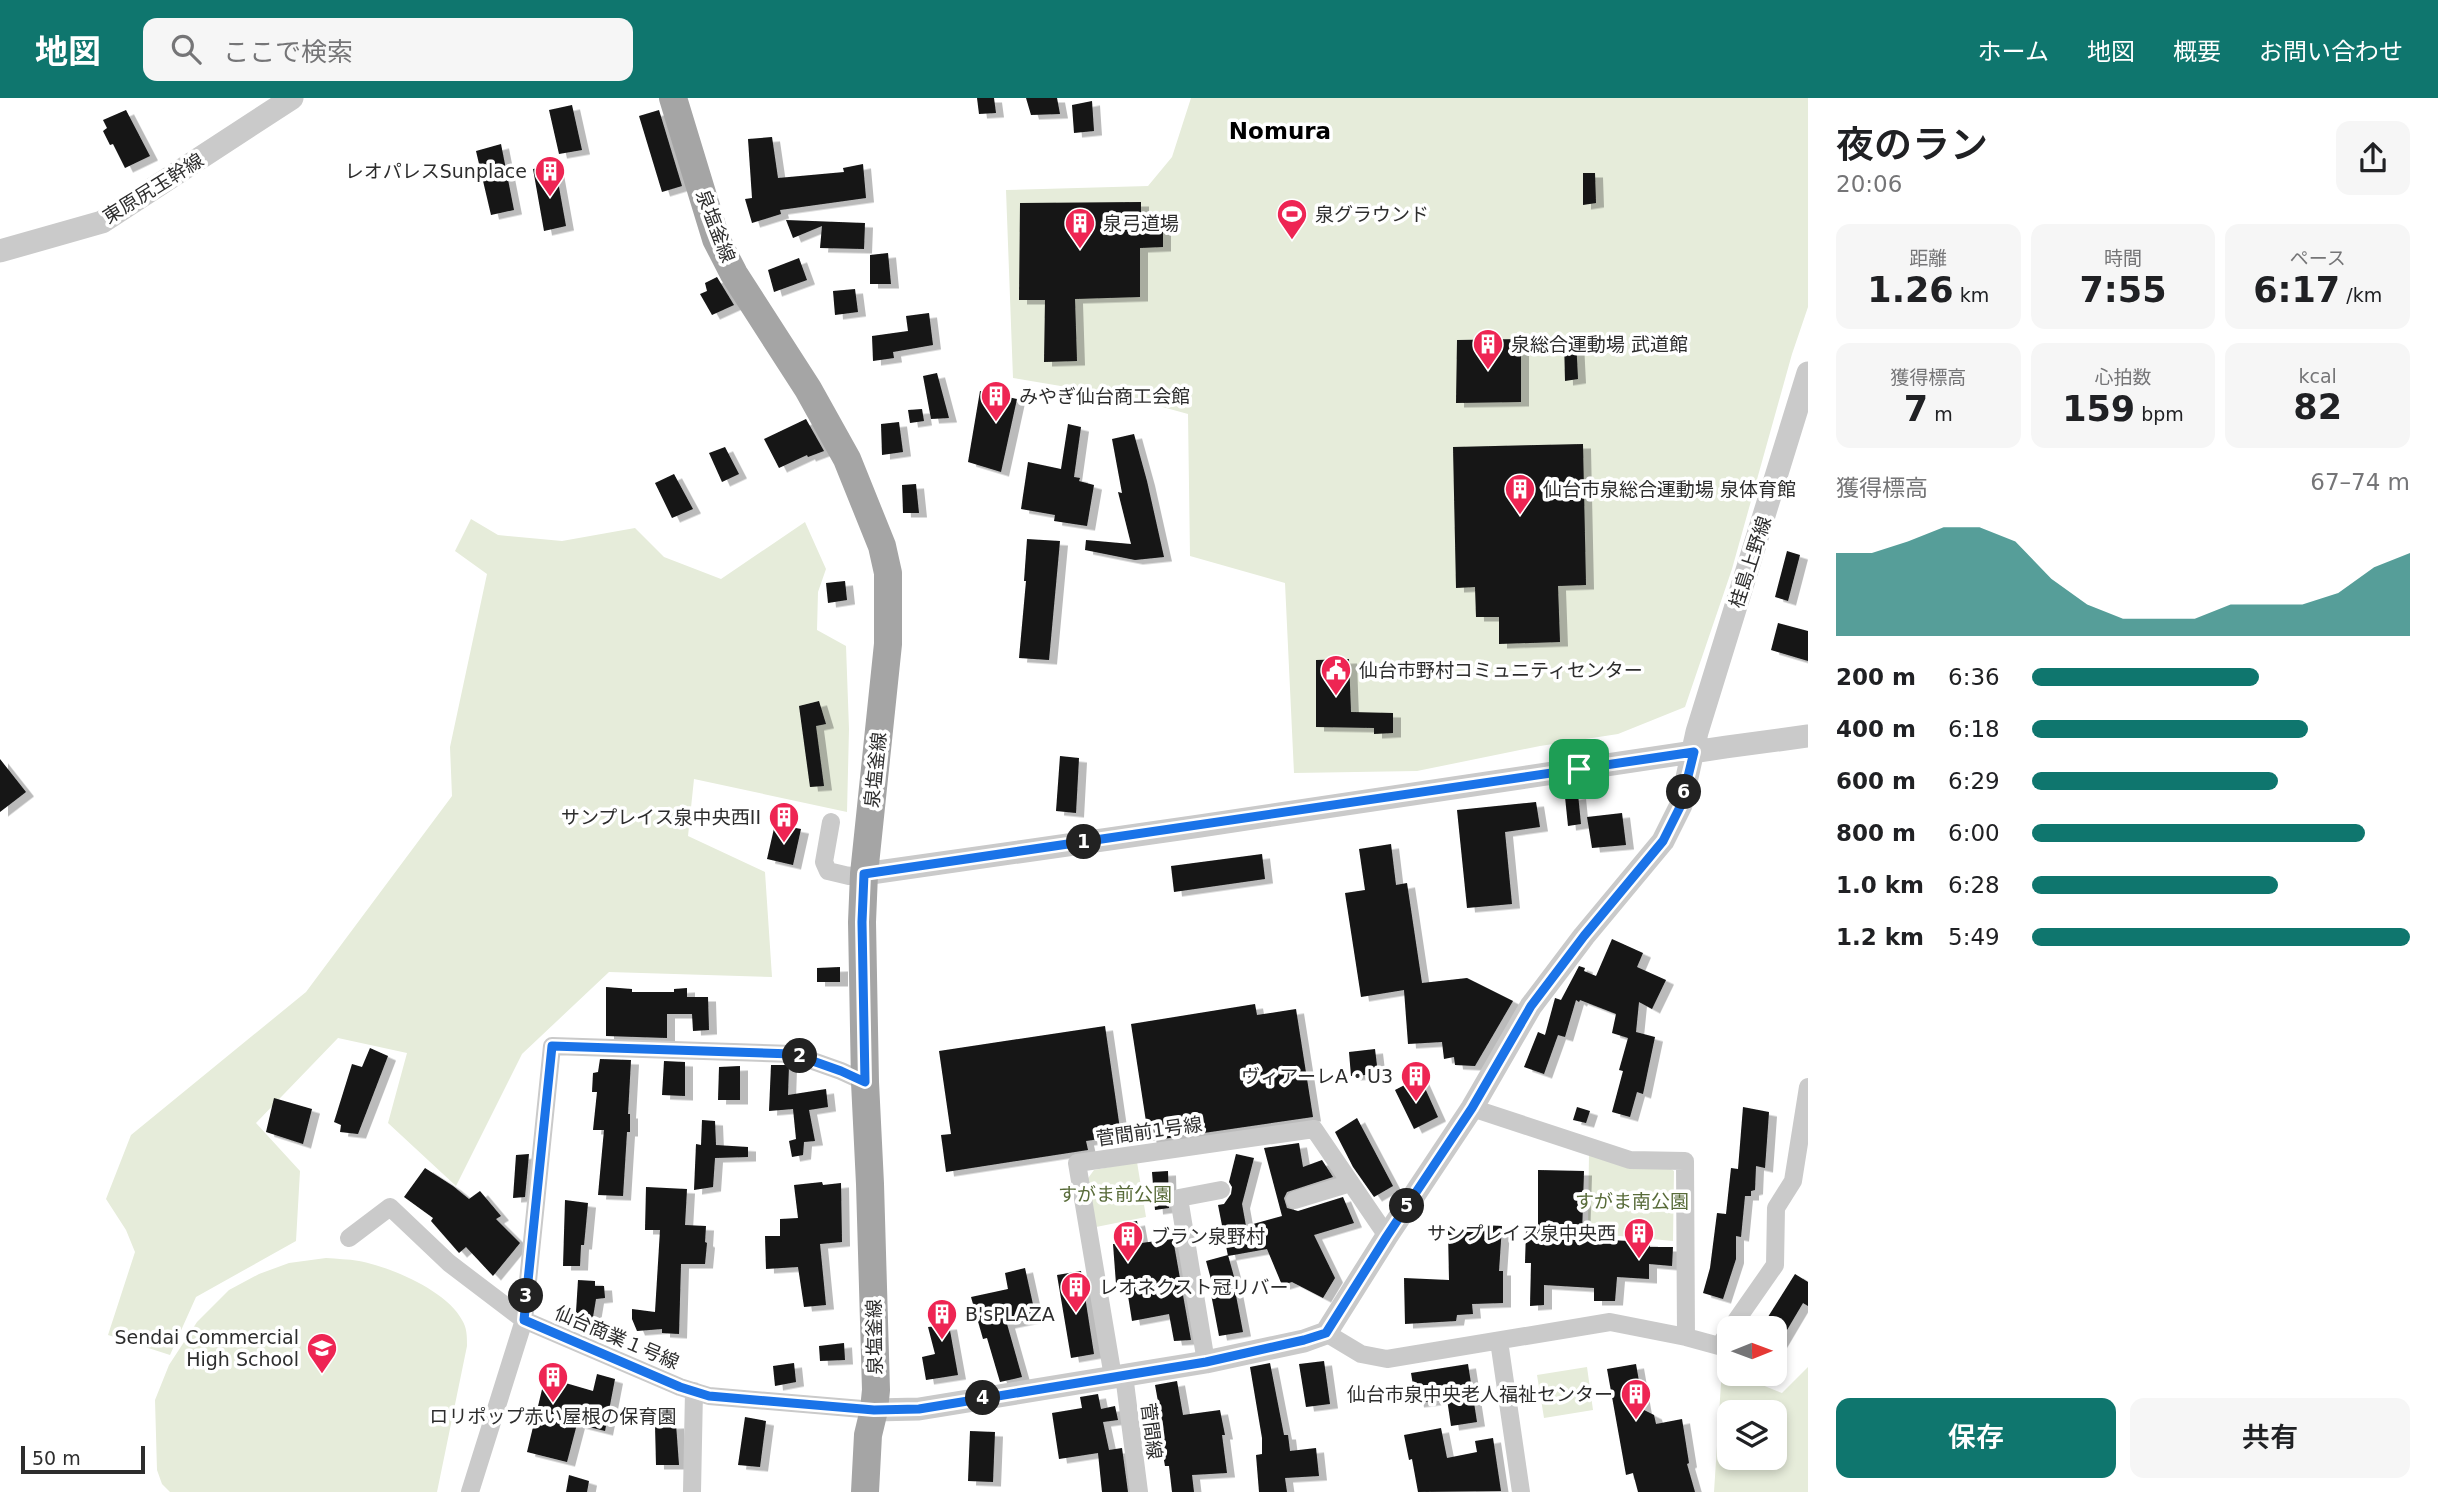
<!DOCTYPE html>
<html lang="ja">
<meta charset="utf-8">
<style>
body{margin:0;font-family:"DejaVu Sans","Noto Sans JP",sans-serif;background:#f6f6f6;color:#202124;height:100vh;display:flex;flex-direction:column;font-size:26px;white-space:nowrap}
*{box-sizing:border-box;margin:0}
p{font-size:23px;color:#757577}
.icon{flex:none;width:38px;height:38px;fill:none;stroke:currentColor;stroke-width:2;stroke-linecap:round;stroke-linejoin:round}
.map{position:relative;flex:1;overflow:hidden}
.side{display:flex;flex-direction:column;background:#fff;width:630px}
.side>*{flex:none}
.needle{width:46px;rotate:89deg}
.tools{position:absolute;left:1717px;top:1218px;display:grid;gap:14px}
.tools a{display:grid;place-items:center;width:70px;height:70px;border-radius:14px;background:#fff;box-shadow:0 4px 10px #0003;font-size:35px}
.scale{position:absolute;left:21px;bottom:18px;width:124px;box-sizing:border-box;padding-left:7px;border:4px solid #2d2d2d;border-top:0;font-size:19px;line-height:24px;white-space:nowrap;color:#2d2d2d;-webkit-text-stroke:5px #fff;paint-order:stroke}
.pin{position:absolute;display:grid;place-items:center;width:60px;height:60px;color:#fff;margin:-30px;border-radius:14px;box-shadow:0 4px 10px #0006}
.km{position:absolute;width:35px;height:35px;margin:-18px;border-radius:50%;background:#222;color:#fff;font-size:19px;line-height:35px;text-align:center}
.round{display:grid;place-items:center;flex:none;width:74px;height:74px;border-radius:14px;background:#f6f6f6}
.headline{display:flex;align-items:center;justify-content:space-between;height:119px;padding:0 28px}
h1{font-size:38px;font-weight:600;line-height:52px}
.figures{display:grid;grid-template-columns:repeat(3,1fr);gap:10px;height:119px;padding:7px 28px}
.figures div{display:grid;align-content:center;border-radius:14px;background:#f6f6f6;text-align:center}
.figures b{font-size:35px;font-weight:600}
.figures small{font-size:19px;font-weight:400}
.figures p{font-size:19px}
.chart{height:196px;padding:14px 28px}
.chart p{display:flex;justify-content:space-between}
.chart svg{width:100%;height:126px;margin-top:7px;fill:#0f766e;opacity:.7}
.primary-button{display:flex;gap:14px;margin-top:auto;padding:14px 28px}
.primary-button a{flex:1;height:80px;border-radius:14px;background:#0f766e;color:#fff;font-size:28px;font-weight:600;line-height:80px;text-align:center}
.primary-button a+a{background:#f6f6f6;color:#202124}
ul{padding:0 28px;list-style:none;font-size:23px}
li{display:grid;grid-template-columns:112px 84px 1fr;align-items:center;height:52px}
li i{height:18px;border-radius:9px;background:#0f766e}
header{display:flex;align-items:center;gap:42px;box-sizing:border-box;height:98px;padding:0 35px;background:#0f766e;color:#fff}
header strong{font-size:33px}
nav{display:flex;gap:38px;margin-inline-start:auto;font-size:24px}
.search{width:490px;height:63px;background:#f6f6f6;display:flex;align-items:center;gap:18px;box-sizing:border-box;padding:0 24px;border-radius:14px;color:#757577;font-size:26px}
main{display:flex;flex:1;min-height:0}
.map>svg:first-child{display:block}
.green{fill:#e6ecda;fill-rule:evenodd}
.building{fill:#141414;filter:url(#shadow)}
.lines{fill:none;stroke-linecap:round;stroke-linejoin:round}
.minor{stroke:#cacaca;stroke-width:18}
.tertiary{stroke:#cacaca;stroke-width:23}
.primary{stroke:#a5a5a5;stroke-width:28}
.route-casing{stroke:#fff;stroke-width:14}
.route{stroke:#1a73e8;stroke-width:9}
.labels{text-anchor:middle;stroke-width:7;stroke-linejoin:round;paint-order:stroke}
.poi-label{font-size:19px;fill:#2d2d2d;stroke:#fff;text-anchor:start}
.street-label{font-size:19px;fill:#2d2d2d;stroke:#fff}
.park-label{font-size:19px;fill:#586b39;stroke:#fff}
.quarter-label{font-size:23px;font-weight:bold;fill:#000;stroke:#fff}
</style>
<header>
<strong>地図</strong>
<div class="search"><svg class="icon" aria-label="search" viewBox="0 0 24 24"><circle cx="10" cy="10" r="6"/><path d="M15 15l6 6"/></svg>ここで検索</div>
<nav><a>ホーム</a><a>地図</a><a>概要</a><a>お問い合わせ</a></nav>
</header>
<main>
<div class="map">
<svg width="1808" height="1394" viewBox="0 0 1808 1394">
<defs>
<filter id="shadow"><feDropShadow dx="8" dy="4.5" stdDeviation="0" flood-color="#0004"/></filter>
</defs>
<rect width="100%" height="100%" fill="#fff"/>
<path class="green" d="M1191,0H1808V209L1792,256L1732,471L1685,609L1618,636L1540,648L1417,673L1294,675L1285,485L1190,458L1188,316L1126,299L1013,280L1006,92L1148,88L1172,59Z
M471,421L498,437L562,443L635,430L664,459L721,481L805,424L826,471L818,494L817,532L846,548L849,631L847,714L694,681L688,738L765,774L772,879L609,874L522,956L456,1088L388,1025L407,955L338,940L256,1025L300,1073L296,1143L196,1199L170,1257L108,1237L135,1154L126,1132L106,1101L131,1037L306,894L452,698L450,649L487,476L455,453Z
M1589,1055L1667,1068L1674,1073L1673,1143L1598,1136L1588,1129Z
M1137,1064L1146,1119L1096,1129L1086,1083L1094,1072Z
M326,1160C337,1161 348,1161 359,1163C390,1169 446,1192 462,1222C467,1230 467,1238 467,1248L437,1394H170L162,1386L157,1372L155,1302L169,1267L197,1224L229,1192L259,1176L289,1165Z
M1587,1269L1593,1312L1544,1320L1537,1277Z
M1808,1269V1394H1714L1722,1270L1729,1273V1276H1735L1782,1295ZM1729,1314H1774V1360H1729Z"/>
<path class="building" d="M977,0H994L996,15L979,16Z
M1026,0H1057L1060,16L1031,17Z
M1092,3L1094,33L1074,35L1072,7Z
M572,7L582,52L559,56L549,12Z
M126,12L150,58L125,70L113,46L110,47L103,33L107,30L103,22Z
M659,12L682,88L662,94L639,18Z
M772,39L778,80L844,74L843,70L863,66L866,100L780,112L781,116L752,125L745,101L752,100L748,41Z
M501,46L514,112L491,117L476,53Z
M555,67L566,128L544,133L533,71Z
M1583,75H1595L1596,105L1583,107Z
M1141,104V121H1163V149L1140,150V199L1075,201L1077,263L1044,264L1045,202H1019L1020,105Z
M786,122L865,125L864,151L820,150L822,128L793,140Z
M888,155L891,186H870V157Z
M799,160L807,182L774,194L768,172Z
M717,179L734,207L712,217L700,196L707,193L705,185Z
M855,191L858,214L835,217L833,193Z
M929,215L933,247L893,254L894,260L873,263L872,238L908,233L906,218Z
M1521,241V304L1456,305L1457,242Z
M1564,241H1576L1578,281L1565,283Z
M937,275L949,320L931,321L923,278Z
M980,293L1017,301L1001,374L968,364Z
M922,311L924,323L910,325L908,312Z
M806,321L824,353L808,359L807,357L779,370L764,341Z
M899,324L903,354L882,357L881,326Z
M1068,326L1081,329L1074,379L1080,380L1079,383L1094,387L1087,428L1054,423L1055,417L1021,411L1028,364L1061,371Z
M1134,336L1147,383L1164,459L1135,462L1085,452L1086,442L1131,446L1118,394L1122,395L1112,341Z
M1583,346L1586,487L1558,488L1560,544L1499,546V519H1476L1475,489L1456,490L1453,349Z
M725,349L739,376L722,384L709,355Z
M674,376L693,411L672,420L655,385Z
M916,386L919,415H903L902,387Z
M1027,441L1060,443L1049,562L1019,560L1026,483H1024Z
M1787,453L1800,457L1788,503L1775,499Z
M845,483L847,502L828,505L826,485Z
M1778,525L1808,533V563L1771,552Z
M1349,561L1351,614L1393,615V635L1374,636V630L1316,629V562Z
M819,603L826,626L816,628L824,688L810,689L799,608Z
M1060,658L1079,660L1076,715L1056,713Z
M0,661L26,694L0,714Z
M1578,696L1581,726L1568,728L1565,699Z
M1536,704L1540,729L1505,734L1512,806L1467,810L1457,712Z
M1622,715L1626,747L1592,750L1587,719Z
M775,726L801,731L793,767L767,761Z
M1391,746L1396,787L1407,785L1422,885L1467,880L1513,903L1475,968L1455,967L1454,959L1444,961L1442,944L1408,946L1404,892L1361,899L1345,795L1365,792L1359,751Z
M1262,756L1265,781L1174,794L1171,768Z
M1612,841L1643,855L1637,869L1666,882L1652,911L1639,904L1636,934L1655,939L1643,996L1637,994L1630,1019L1612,1014L1623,973L1619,972L1628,940L1612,935L1616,916L1580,902L1579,904L1576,902L1565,939L1558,937L1544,976L1524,969L1538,934L1545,937L1555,900L1561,902L1579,868L1585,870L1584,873L1596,878Z
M840,869V884H817V870Z
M606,889L632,891V894H674V891L687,890V899H708L709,932L693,933L692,916H667V940L606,938Z
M1255,906L1257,917L1296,911L1313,1019L1149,1043L1131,926Z
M1105,928L1121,1038L1086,1043L1088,1052L946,1074L941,1037L951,1036L939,953Z
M370,950L388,958L358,1036L340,1034L341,1027L334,1024L352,966L362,969Z
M1375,951L1378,976L1351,978L1349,954Z
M600,961L631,962L628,1016H630V1034H627L623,1098L598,1097L604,1032H593L597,994H592L593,975L598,974Z
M664,963L685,964V998L662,997Z
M771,967H789L788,997L826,991L828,1009L809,1012L815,1043L804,1044L803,1057L792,1059L789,1043L796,1041L793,1011L769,1013Z
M740,968V1002H718L719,969Z
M1420,979L1438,1019L1414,1031L1395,992Z
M274,1000L312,1011L303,1046L266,1034Z
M1577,1009L1590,1013L1586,1025L1573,1022Z
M1743,1009L1769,1014L1765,1070L1756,1068L1755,1092L1751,1093V1098H1745L1741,1139L1736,1138V1161L1723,1201L1703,1195L1710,1170L1717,1115L1726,1116L1731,1070L1738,1071Z
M1357,1020L1393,1088L1374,1099L1353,1069L1335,1034Z
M702,1022L715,1023L716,1047L748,1049V1059L715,1060L713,1089L694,1092L696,1046L701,1047Z
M1299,1045L1303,1069L1322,1062L1333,1079L1287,1094L1284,1100L1287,1110L1298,1113L1343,1099L1354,1125L1314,1137L1335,1180L1323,1200L1292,1184L1282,1187L1267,1151L1228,1158L1218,1107L1224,1106L1231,1096L1232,1089L1229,1084L1236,1056L1254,1060L1242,1106L1246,1128L1282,1118L1264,1050Z
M529,1056L525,1099L513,1100L516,1057Z
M425,1070L453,1088L469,1101L480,1093L501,1118L496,1121L520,1145L493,1178L466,1149L459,1155L431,1123L433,1120L404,1099Z
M1538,1072L1584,1073L1582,1137H1589V1141L1650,1144V1149H1673L1672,1168L1649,1166V1181L1617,1179L1615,1203H1594V1190L1544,1187V1207L1530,1208L1531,1165H1525L1526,1132L1538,1134Z
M1168,1073L1169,1110L1155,1112L1152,1074Z
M822,1084L823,1087L841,1085L842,1144L820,1146L826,1207L804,1209L798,1169L766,1171L765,1138H780V1121L798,1120L794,1087Z
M646,1089L687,1091L685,1127L706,1128L705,1144L707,1145L705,1166H681L679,1236L662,1235V1231L637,1233L632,1221V1211L655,1214L660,1132H645Z
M565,1102L588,1105L584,1147H581L580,1168H563Z
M1137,1123L1141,1145L1173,1141L1191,1242L1174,1243L1169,1216L1132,1223L1126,1185L1116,1186L1113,1146H1120L1118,1127Z
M1484,1127L1502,1128L1499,1173H1503V1205L1472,1206L1473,1216L1457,1217L1456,1223L1405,1226L1404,1180L1449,1182L1448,1132H1484Z
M1228,1157L1236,1186L1234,1187L1243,1234L1219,1238L1211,1196H1215L1206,1163Z
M1025,1170L1036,1220L1007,1226L1022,1279L1000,1284L987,1240L983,1241L971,1199L1008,1191L1005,1175Z
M1081,1173L1094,1256L1071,1260L1057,1177Z
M1795,1176L1808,1184V1208L1803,1205L1774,1254V1230H1761Z
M578,1182L595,1183V1188H604L605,1200L596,1201L591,1231L575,1230Z
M949,1227L958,1277L926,1282L922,1259L935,1256L928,1229Z
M844,1245L845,1262L820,1263L819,1248Z
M1324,1263L1330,1306L1306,1309L1299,1266Z
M794,1265L796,1284L775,1288L773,1268Z
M1270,1265L1284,1337H1288L1290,1353L1316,1350L1319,1378L1285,1380L1287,1394H1259L1256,1357L1262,1356V1340L1250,1269Z
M1468,1266L1477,1324L1451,1328L1447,1301L1416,1305L1411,1275Z
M1636,1266L1644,1312L1654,1317L1656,1326L1682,1321L1689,1365L1687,1366L1695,1394H1638L1633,1375L1626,1377L1607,1271Z
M597,1276L615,1281L605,1333L577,1326L567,1364L527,1354L545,1279L593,1293Z
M1177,1283L1183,1317L1220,1312L1225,1337H1222L1227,1375L1192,1377L1194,1394H1172L1169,1368H1165L1161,1345H1146L1144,1333L1163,1331L1155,1287Z
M1098,1296L1101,1311L1115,1308L1118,1322L1103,1324L1109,1352L1122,1350L1128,1394H1102L1098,1355L1059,1361L1052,1315L1082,1310L1080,1299Z
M745,1319L766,1323L760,1369L738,1367Z
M676,1326L679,1367H656L655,1327Z
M1441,1330L1447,1360L1477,1354L1475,1343L1493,1340L1501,1393L1418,1394L1412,1361L1409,1362L1404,1337Z
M970,1333L995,1334L993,1384L968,1383Z
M569,1377L589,1383L587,1394H566Z"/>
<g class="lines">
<path class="minor" d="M831,724L824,764L828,773L849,778L864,776
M1295,1102L1351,1085
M349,1140L390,1109L449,1165L524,1222
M524,1222L552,948L793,956L841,973L865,984
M1731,1230L1775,1167L1776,1110L1793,1083L1808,989
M1326,1235L1361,1256L1387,1261L1610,1224L1686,1239L1685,1063L1630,1062L1472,1010
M1686,1239L1719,1248L1729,1234
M1499,1243L1521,1394
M1206,1264L1179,1100L1221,1092
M1124,1277L1139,1394
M1113,1279L1077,1065L1314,1031L1387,1138
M470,1394L524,1222L680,1289L709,1298L874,1312
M692,1394L694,1293"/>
<path class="tertiary" d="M0,153L102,124L292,0
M864,776L1200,728L1726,649L1808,638
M874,1312L919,1311L1206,1264L1304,1243L1326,1235L1387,1138L1472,1010L1531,908L1584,838L1663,743L1681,707L1697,634L1808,275"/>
<path class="primary" d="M673,0L716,141L734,176L808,291L847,361L882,448L888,475V546L864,776L862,824L865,984L870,1086L876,1292L874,1312L868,1337L865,1394"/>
</g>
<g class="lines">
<g class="route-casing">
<path id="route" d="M1694,654L1681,707L1663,743L1584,838L1531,908L1472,1010L1387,1138L1326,1235L1304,1242L1206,1264L919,1311L874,1312L709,1298L680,1289L524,1222L552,948L793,956L841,973L865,984L862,824L864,776Z"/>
</g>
<use href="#route" class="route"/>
</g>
<defs>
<g id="building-pin" transform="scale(1.575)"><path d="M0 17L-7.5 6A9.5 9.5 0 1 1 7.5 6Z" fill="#ee2553" stroke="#fff"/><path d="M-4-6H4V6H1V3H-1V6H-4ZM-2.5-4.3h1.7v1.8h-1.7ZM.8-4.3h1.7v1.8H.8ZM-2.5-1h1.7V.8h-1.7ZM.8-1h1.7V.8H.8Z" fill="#fff"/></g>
<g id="stadium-pin" transform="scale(1.575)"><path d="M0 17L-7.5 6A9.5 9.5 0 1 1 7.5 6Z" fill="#ee2553" stroke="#fff"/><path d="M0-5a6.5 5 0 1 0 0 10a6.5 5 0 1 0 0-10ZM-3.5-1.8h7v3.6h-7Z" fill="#fff"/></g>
<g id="civic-pin" transform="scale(1.575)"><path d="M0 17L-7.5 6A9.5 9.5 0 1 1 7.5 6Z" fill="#ee2553" stroke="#fff"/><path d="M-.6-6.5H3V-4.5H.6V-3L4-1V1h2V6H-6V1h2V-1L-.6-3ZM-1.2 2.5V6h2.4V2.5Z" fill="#fff"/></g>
<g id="school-pin" transform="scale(1.575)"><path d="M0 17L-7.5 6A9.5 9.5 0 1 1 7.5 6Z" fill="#ee2553" stroke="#fff"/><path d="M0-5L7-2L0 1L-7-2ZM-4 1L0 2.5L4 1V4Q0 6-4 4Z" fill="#fff"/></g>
</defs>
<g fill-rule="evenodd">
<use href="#building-pin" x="550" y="73"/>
<use href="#stadium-pin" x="1292" y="116"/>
<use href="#building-pin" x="1080" y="125"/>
<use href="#building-pin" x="1488" y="246"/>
<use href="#building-pin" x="996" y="298"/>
<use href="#building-pin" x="1520" y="391"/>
<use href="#civic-pin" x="1336" y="572"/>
<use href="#building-pin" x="784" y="719"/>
<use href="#building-pin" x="1416" y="978"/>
<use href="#building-pin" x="1639" y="1135"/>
<use href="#building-pin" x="1128" y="1138"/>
<use href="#building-pin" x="1076" y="1189"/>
<use href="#building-pin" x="942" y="1216"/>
<use href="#school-pin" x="322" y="1250"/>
<use href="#building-pin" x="553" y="1279"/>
<use href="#building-pin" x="1636" y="1296"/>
</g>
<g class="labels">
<g class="poi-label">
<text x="527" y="80" text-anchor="end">レオパレスSunplace</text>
<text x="1315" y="123">泉グラウンド</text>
<text x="1103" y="132">泉弓道場</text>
<text x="1511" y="253">泉総合運動場 武道館</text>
<text x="1019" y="305">みやぎ仙台商工会館</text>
<text x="1543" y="398">仙台市泉総合運動場 泉体育館</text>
<text x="1359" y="579">仙台市野村コミュニティセンター</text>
<text x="761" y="726" text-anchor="end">サンプレイス泉中央西II</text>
<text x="1393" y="985" text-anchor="end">ヴィアーレA・U3</text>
<text x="1616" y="1142" text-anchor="end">サンプレイス泉中央西</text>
<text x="1151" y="1145">ブラン泉野村</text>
<text x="1099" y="1196">レオネクスト冠リバー</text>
<text x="965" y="1223">B'sPLAZA</text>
<text x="299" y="1246" text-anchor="end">Sendai Commercial<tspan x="299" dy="22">High School</tspan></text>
<text x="1613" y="1303" text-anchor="end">仙台市泉中央老人福祉センター</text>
<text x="553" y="1325" text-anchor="middle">ロリポップ赤い屋根の保育園</text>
</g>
<g class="street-label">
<text transform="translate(153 90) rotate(-32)" y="7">東原尻玉幹線</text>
<text transform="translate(716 128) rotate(69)" y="7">泉塩釜線</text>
<text transform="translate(1750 464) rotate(-72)" y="7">桂島上野線</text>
<text transform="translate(875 672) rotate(-84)" y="7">泉塩釜線</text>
<text transform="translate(1149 1033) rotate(-8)" y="7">菅間前1号線</text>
<text transform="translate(617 1239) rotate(23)" y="7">仙台商業１号線</text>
<text transform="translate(874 1239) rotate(-91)" y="7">泉塩釜線</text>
<text transform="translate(1152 1333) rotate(83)" y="7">菅間線</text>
</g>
<g class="park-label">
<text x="1115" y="1103">すがま前公園</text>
<text x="1632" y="1110">すがま南公園</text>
</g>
<g class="quarter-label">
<text x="1280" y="41">Nomura</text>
</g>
</g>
</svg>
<div class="tools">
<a><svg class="needle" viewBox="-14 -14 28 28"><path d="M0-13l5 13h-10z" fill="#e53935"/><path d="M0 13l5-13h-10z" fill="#757577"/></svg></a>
<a><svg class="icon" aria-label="layers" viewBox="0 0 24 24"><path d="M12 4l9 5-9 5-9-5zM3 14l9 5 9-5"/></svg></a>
</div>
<div class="scale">50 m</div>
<div class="pin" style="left:1579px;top:671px;background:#1e9e55"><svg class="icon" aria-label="arrive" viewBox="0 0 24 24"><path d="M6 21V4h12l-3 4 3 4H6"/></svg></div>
<b class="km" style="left:1084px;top:744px">1</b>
<b class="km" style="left:800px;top:958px">2</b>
<b class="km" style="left:526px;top:1198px">3</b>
<b class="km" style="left:983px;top:1300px">4</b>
<b class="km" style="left:1407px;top:1108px">5</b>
<b class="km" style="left:1684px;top:694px">6</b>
</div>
<section class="side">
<div class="headline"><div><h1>夜のラン</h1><p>20:06</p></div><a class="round"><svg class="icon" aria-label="share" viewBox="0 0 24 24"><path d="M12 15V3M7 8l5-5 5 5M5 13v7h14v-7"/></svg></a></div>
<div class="figures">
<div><p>距離</p><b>1.26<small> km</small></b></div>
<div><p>時間</p><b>7:55</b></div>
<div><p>ペース</p><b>6:17<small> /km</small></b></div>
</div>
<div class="figures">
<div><p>獲得標高</p><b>7<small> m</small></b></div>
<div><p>心拍数</p><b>159<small> bpm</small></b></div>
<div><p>kcal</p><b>82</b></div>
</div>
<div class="chart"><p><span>獲得標高</span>67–74 m</p>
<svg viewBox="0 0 160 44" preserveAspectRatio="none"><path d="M0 44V15L10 15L20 11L30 6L40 6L50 11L60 24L70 33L80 38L90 38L100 38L110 33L120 33L130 33L140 29L150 20L160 15V44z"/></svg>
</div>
<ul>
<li><b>200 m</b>6:36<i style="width:60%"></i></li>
<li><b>400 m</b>6:18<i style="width:73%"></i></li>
<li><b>600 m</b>6:29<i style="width:65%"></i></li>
<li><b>800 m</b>6:00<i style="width:88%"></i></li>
<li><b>1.0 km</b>6:28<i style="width:65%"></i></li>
<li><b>1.2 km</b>5:49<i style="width:100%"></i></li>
</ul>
<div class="primary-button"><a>保存</a><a>共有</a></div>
</section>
</main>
